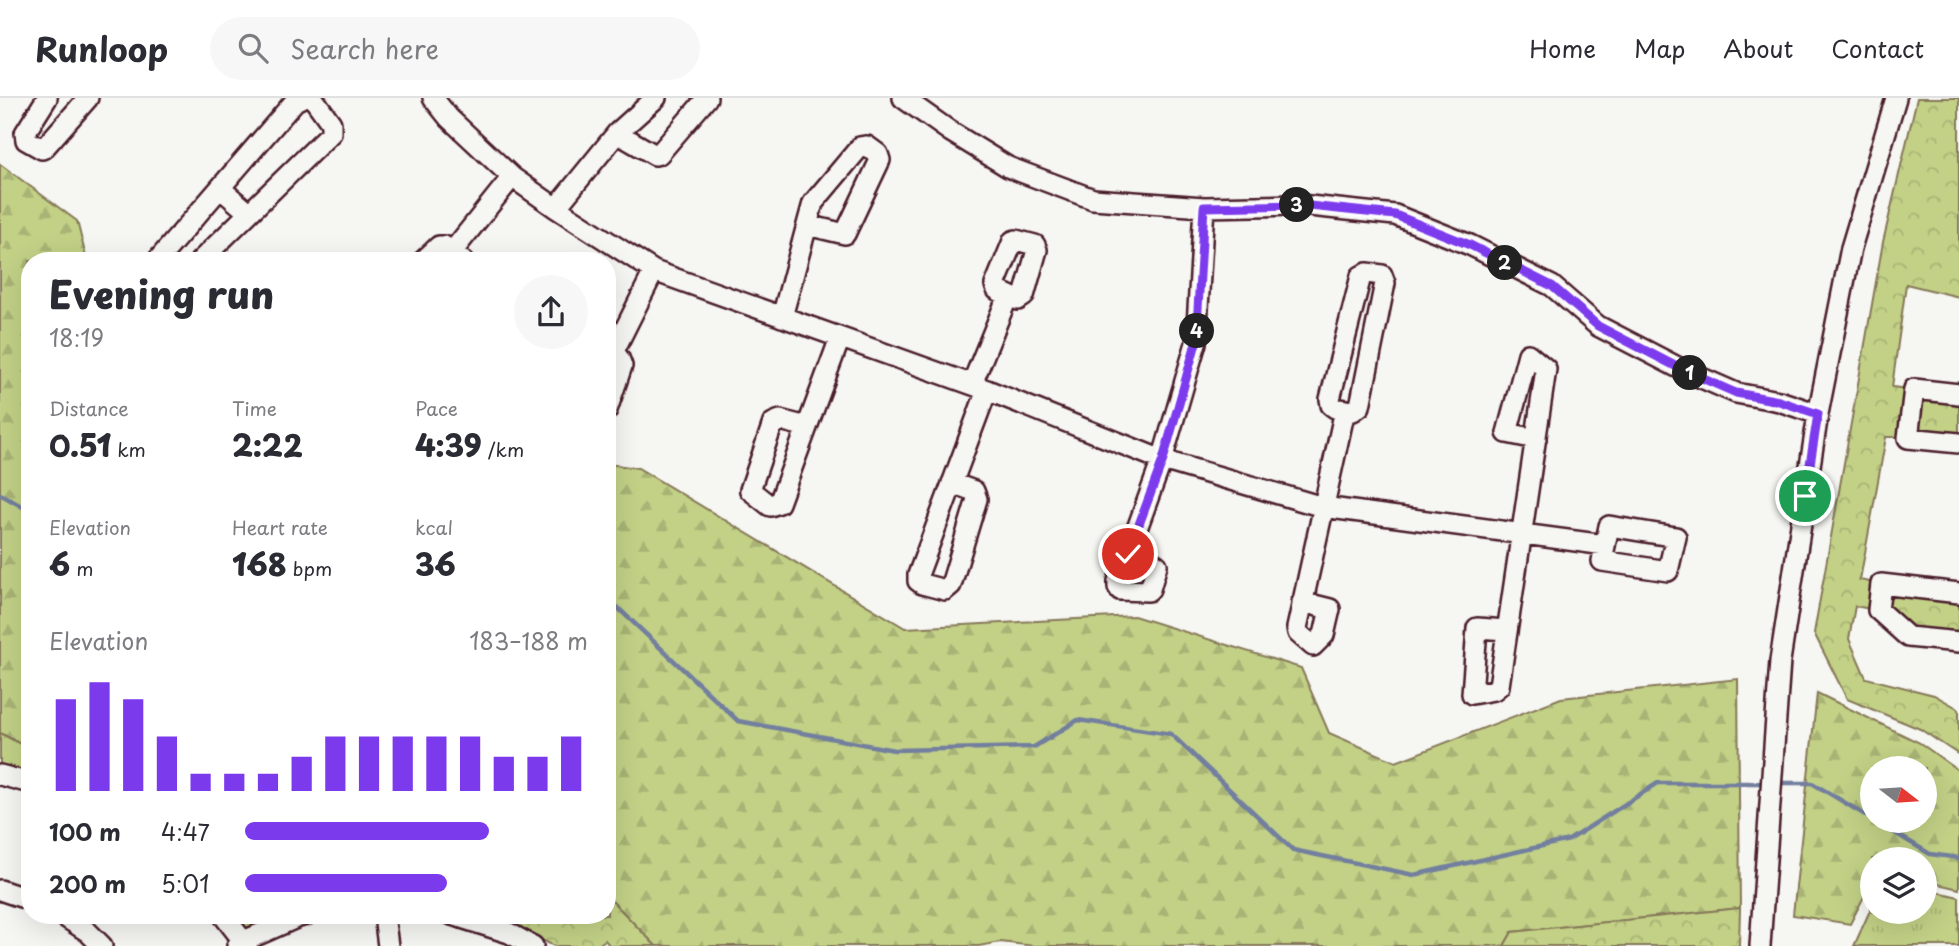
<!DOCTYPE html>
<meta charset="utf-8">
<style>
body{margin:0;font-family:"Playpen Sans",sans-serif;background:#f7f7f7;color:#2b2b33;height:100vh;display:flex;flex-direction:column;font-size:26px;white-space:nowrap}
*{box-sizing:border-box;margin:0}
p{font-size:23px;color:#7c7c81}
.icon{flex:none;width:38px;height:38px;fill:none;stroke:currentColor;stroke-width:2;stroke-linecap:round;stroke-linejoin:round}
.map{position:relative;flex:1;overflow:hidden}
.panel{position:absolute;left:21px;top:154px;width:595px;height:672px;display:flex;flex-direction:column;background:#fff;border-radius:28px;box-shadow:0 7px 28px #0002}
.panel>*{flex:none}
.needle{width:46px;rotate:107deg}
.tools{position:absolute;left:1860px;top:658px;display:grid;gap:14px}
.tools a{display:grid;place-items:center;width:77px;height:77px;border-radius:50%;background:#fff;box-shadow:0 7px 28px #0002;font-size:35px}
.pin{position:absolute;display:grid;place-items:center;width:60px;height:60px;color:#fff;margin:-30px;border:4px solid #fff;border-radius:50%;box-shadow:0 2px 7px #0007}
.km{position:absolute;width:35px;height:35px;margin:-18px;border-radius:50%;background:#222;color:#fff;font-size:19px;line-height:35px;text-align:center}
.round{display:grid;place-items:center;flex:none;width:74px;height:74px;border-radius:37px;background:#f7f7f7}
.headline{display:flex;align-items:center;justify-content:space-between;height:119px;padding:0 28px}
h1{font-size:38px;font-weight:800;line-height:52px}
.metrics{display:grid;grid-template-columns:repeat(3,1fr);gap:10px;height:119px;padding:7px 28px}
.metrics div{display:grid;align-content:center}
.metrics b{font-size:30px;font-weight:800}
.metrics small{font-size:19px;font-weight:400}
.metrics p{font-size:19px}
.chart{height:196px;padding:14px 28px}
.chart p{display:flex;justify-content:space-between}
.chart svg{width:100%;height:126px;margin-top:7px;stroke:#7c3aed;stroke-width:6}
ul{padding:0 28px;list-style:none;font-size:23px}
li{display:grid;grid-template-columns:112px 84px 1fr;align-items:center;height:52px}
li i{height:18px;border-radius:9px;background:#7c3aed}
header{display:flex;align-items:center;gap:42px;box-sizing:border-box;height:98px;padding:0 35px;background:#fff;border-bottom:2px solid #e1e1e2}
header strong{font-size:33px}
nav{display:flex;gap:38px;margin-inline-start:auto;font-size:24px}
.search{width:490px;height:63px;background:#f7f7f7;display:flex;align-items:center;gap:18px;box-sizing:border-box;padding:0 24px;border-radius:38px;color:#7c7c81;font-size:26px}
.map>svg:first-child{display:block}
.grass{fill:url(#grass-tufts);stroke:#867858;stroke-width:2}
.forest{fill:url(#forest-firs);stroke:#867858;stroke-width:2;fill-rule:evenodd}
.park{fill:url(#park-crowns);stroke:#867858;stroke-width:2}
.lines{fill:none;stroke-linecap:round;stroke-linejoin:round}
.stream{stroke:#737f9e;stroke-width:4.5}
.minor-casing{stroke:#4a1f2b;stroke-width:24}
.minor{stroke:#f6f6f2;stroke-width:19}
.route-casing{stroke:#fff;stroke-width:14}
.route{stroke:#7c3aed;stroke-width:9}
</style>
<header>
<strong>Runloop</strong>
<div class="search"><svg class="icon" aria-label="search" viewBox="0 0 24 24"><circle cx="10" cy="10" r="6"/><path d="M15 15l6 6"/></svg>Search here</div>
<nav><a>Home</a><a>Map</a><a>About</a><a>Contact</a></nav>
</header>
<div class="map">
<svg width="1959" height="848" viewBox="0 0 1959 848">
<defs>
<pattern id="grass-tufts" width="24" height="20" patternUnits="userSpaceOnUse" patternTransform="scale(1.75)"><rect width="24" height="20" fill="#c2d186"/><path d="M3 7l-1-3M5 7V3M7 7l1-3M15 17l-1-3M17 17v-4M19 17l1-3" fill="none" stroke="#a8b374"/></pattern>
<pattern id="forest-firs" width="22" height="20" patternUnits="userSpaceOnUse" patternTransform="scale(1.75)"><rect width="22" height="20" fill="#c2d186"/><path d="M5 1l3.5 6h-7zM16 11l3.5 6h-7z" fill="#a8b374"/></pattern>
<pattern id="park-crowns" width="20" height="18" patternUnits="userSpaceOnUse" patternTransform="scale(1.75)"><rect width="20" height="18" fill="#c2d186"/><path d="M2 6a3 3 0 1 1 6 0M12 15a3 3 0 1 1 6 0" fill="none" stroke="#a8b374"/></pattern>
</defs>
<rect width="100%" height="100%" fill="#f6f6f2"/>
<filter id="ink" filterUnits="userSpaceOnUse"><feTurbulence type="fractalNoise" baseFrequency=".0143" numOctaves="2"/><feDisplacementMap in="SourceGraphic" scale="14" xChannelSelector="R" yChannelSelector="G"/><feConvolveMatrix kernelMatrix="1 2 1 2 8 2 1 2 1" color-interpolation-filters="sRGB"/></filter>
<g filter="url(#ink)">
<path class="grass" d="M1925,791L1959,799V848H1854L1872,808V814H1925Z"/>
<path class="forest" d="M0,66L77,123L87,163H30V651L0,635Z
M607,366L638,370L905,530L1134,518L1301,570L1329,635L1396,664L1561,600L1738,581L1740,810L1512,834L1504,848H1035L1000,844L979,848H656L607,798Z
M1817,595L1920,645L1959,673V791L1925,783V761H1872V783L1850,826L1793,817ZM1925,670V723H1872V670Z"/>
<path class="park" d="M1917,0H1959V199L1906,186L1892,289L1910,291L1906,339H1886L1860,482L1878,486L1875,512L1855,508L1849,541L1866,580L1934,597L1959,611V657L1920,631L1847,601L1814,535L1883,144Z
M1918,296L1959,301V339L1913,334Z
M1886,490L1959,499V540L1910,533L1884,510Z
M0,635L30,651V682L0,669Z
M607,798L656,848H610L605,842L597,848H554L492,817H607Z
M1740,810L1739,848H1504L1512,834Z
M228,817H296L252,847Z"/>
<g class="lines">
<path class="stream" d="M0,396L30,413
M607,511L617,509L738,623L894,652L1034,649L1078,622L1171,636L1293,752L1414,777L1569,742L1658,685H1765
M1777,685H1812L1872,721
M1875,723L1930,756L1959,760"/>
<g class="minor-casing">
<path id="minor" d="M47,0L25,35L26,42L42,51L44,50L88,0
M433,0L449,20L512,79L556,110L654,173L987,292L1162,362L1323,409L1605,447
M903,0L951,34L1008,69L1093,101L1204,109L1300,107L1395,117L1470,147L1552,188L1598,228L1681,271L1736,295L1779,303L1818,316
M617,35L655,57L659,56L707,0
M220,90L249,115
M556,110L617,35L656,0
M1016,142L1035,147L1037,152L1024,198L1018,202L997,192L995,187L1013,143Z
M452,154L512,79
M157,163L295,3L301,0
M200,163L331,35V25L313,0
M423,163L439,148H444L463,163
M1367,175L1382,177L1385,185L1360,308L1353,313L1335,310L1331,307L1330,301L1361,178Z
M782,219L813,105L860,49L867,48L878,56L880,62L845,136L807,127
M607,255L619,260L622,268L607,312
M612,257L654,173
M972,286L1008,198
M1959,296L1914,291L1908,340L1959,345
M807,329L780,322L773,325L750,392L770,408L779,405L840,240
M952,385L974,393L977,401L951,487L945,492L922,486L918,483V477L987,292
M1609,428L1676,439L1668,473L1602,463Z
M1128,456L1154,465L1157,467L1150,491L1148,493L1120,492L1118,489V483L1162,362L1196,245L1204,109
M1959,495L1881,486L1878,512L1908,539L1959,544
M1302,504L1330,511L1324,537L1313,548L1298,535L1297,530L1345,312
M1507,532L1477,530L1472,596L1494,592L1499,588L1546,271L1528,256L1507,335L1536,341
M0,677L30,685
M0,792L30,802
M62,817L88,834L102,848
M223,817L247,848
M384,817L388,848
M452,817L509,835L533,848
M237,848L244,843L296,820L306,817
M1760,848L1780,563L1818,316L1851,150L1896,0"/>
</g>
<use href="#minor" class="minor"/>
</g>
</g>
<g class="lines" filter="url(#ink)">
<g class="route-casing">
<path id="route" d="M1128,456L1163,362L1196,245L1204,109L1300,107L1395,117L1470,147L1552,188L1598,228L1681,271L1736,295L1779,303L1818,316L1805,398"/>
</g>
<use href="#route" class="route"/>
</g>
</svg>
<div class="tools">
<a><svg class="needle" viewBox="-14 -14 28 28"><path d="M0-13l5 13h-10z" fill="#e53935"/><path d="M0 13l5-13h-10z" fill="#7c7c81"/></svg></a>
<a><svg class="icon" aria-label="layers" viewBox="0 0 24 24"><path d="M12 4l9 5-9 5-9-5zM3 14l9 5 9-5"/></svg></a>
</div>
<div class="pin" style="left:1805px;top:398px;background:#1e9e55"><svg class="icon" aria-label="arrive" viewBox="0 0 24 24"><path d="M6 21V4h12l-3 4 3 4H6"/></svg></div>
<div class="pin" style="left:1128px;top:456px;background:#d93025"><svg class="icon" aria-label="check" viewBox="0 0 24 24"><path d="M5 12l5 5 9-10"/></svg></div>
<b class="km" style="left:1690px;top:275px">1</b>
<b class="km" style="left:1505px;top:165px">2</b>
<b class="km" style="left:1297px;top:107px">3</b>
<b class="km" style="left:1197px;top:233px">4</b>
<section class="panel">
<div class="headline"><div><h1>Evening run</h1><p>18:19</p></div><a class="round"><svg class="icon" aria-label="share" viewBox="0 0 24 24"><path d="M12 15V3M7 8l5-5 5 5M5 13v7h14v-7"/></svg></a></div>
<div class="metrics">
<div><p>Distance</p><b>0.51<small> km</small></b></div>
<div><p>Time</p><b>2:22</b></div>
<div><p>Pace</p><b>4:39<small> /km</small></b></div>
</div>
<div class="metrics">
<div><p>Elevation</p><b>6<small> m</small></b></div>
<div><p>Heart rate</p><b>168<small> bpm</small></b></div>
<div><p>kcal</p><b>36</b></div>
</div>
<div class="chart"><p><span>Elevation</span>183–188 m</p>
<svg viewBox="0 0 160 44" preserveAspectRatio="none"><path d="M5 44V12M15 44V6M25 44V12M35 44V25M45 44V38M55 44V38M65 44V38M75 44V32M85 44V25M95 44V25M105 44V25M115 44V25M125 44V25M135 44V32M145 44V32M155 44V25"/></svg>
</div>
<ul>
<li><b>100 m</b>4:47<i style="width:71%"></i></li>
<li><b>200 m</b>5:01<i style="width:59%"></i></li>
</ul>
</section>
</div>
